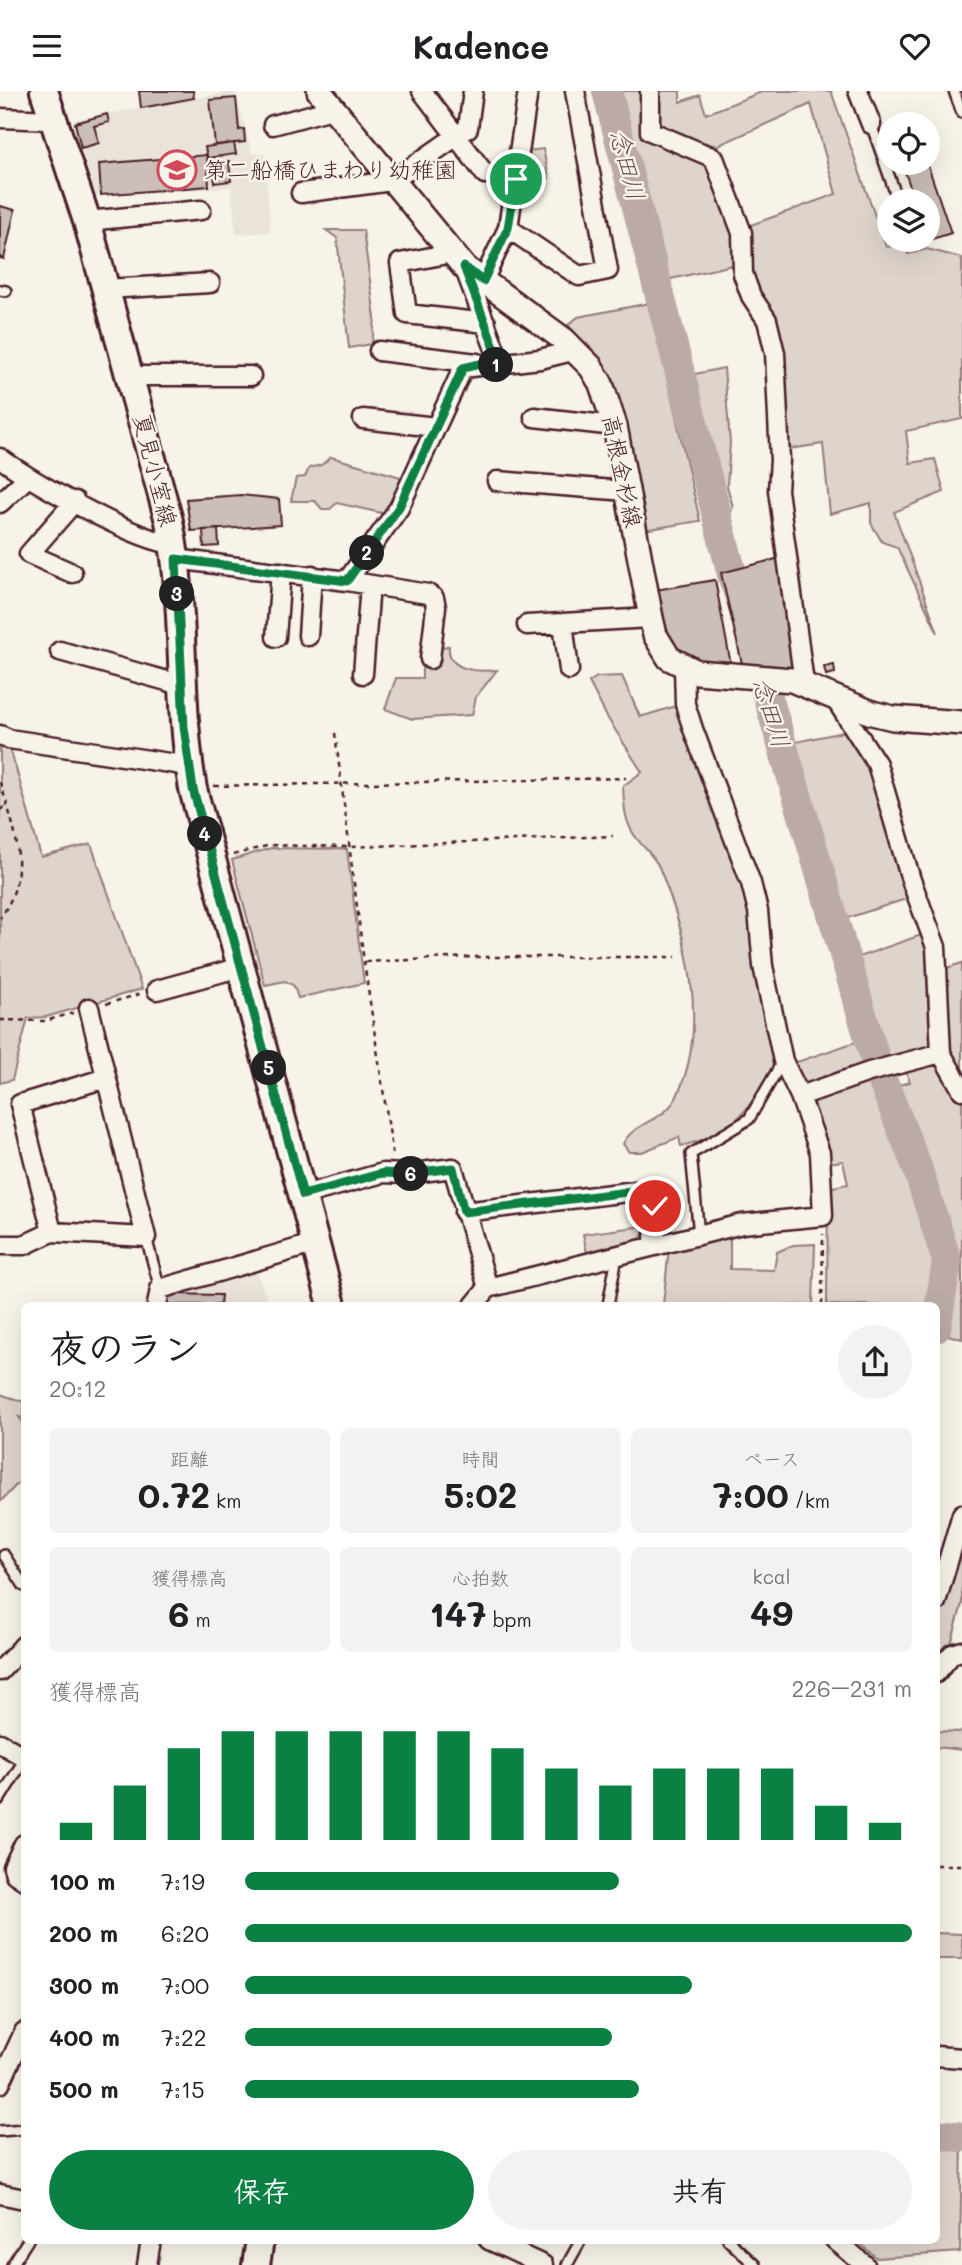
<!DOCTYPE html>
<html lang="ja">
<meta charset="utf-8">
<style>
body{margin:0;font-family:Mali,"Klee One",sans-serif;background:#f2f2f2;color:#202124;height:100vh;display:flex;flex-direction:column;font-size:26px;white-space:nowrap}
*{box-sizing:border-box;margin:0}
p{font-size:23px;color:#757577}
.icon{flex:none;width:38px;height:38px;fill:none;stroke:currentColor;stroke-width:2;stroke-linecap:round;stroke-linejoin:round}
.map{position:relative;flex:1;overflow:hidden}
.drawer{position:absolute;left:21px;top:1211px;width:919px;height:942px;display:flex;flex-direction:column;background:#fff;border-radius:10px;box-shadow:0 7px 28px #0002}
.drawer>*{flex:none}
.buttons{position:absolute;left:877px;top:21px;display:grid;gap:14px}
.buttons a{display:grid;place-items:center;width:63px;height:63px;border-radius:50%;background:#fff;box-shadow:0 7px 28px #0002;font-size:35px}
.pin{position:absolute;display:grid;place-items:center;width:60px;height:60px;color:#fff;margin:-30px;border:4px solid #fff;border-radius:50%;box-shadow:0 2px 7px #0007}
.km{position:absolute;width:35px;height:35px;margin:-18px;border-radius:50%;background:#222;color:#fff;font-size:19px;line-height:35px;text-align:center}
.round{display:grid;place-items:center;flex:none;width:74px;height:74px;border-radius:37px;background:#f2f2f2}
.overview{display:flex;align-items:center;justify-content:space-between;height:119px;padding:0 28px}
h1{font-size:38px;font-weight:700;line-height:52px}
.figures{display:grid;grid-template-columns:repeat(3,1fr);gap:10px;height:119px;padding:7px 28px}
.figures div{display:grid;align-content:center;border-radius:10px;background:#f2f2f2;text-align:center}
.figures b{font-size:35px;font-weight:700}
.figures small{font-size:19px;font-weight:400}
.figures p{font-size:19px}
.chart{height:196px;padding:14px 28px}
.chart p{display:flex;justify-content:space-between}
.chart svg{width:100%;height:126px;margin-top:7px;stroke:#0b8043;stroke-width:6}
.button{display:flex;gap:14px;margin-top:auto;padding:14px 28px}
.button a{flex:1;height:80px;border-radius:42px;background:#0b8043;color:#fff;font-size:28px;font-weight:700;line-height:80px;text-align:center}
.button a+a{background:#f2f2f2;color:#202124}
ul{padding:0 28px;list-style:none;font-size:23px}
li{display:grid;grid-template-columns:112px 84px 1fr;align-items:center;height:52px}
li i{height:18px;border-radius:9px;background:#0b8043}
header{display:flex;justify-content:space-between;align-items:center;height:91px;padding:0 28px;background:#fff;font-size:32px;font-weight:700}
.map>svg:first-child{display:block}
.built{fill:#eae3da}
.green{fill:#ded4cc;stroke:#947a7c;stroke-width:2}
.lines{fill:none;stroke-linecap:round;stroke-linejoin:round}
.river{stroke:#bcaaa7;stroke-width:30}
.building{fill:#ccbfb9;stroke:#4a1f2b;stroke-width:2}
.service-casing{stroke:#4a1f2b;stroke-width:14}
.minor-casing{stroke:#4a1f2b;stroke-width:23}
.tertiary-casing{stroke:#4a1f2b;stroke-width:28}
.secondary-casing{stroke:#4a1f2b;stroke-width:32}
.path{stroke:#4a1f2b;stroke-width:2.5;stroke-dasharray:5 5;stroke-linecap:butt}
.service{stroke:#f7f3e8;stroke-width:9}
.minor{stroke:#f7f3e8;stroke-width:18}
.tertiary{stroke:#f7f3e8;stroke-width:23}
.secondary{stroke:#f7f3e8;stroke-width:26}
.route-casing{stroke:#fff;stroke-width:14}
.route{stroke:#0b8043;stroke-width:9}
.labels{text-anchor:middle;stroke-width:5;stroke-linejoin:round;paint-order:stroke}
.poi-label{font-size:23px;fill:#4a1f2b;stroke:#f7f3e8;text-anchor:start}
.street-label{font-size:23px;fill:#4a1f2b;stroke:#f7f3e8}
.water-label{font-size:24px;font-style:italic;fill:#6c4950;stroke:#f7f3e8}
</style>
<header><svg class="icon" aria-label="menu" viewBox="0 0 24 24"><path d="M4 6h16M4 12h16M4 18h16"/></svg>Kadence<svg class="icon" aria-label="heart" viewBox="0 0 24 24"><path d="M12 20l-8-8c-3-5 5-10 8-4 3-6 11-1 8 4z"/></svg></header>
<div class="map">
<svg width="962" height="2174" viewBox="0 0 962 2174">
<rect width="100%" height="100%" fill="#f7f3e8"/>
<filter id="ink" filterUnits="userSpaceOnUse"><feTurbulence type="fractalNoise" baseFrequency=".0143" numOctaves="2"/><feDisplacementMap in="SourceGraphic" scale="14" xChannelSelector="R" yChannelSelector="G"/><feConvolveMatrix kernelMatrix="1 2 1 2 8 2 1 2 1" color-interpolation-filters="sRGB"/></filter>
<g filter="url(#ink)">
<path class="built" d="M235,0L252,63L264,62L271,141L236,143L231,96L96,105L73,29Z
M255,1178L270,1214H159L160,1205Z"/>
<path class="green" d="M611,0H645V35L709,74L733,142V174L653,192Z
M655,0H680V11L700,4L706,23L764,0H831L886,156L904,153L908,163L927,158L962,167V328L906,340L910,372L935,368L944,401L894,421L938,542L897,456L882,451L871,432V412L830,423L823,353L782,359L781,320L748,180V135L836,103L811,13L717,55L674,43L656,32Z
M543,58L549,87L521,95L528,60Z
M326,139H363L375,227L372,253L349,257L337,147Z
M650,212L700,430L643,439L595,265L568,234L578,226Z
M724,277L730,352L727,395L733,416L723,439L730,462L742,469L719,476L680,286Z
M331,366L404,387L386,423L337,412L330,418H322L315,410H291L296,387L305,386L309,377L321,374Z
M449,555C447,580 477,581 497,579L476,606L472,624L412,628L385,618L396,587H422V573L432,572L434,557Z
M622,585L640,626L680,614L754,821L777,970C749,1016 739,1042 681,1055L679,1046L642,1061H629L623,1053C634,1030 665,1031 677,1005C710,935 687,844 659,776C653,763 640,754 633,742C624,728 624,712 623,695L642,681L607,626L589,591L597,586Z
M847,640L870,671L909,807L832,832L773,656Z
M0,650L9,653L41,766L91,753L142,898L46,926L28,927L12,989L0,992Z
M271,757L347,758L364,892L298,907L294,895L285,890L265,894L232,769Z
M924,843L932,860L936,956L884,972L844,871Z
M962,872V992L944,961V878Z
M861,949L870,976L812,995H800L791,973Z
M937,966L962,1011V1248L941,1242L951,1163L921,1075L887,997L910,991L904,976Z
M874,984L910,1075L940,1167L935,1214H827L828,1097L848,1093L843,1070L828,1072L809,1012L822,1001Z
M643,1135L644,1141L638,1152L588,1167L583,1143Z
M730,1141V1178L774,1179L777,1161L793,1154L815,1153L813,1214H663L669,1157Z
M0,1303L24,1311V1327L19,1326L24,1333V1386L0,1411Z
M962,1435V1513L951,1553L936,1576V1527Z
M936,1640L962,1641V1659L936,1656Z
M936,1842L962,1843V1868H936Z
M936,2047L962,2050L960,2161L877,2167L855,2149H936Z"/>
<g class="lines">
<path class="river" d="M607,0L733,487L744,517
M754,559L879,981L917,1076L947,1170L936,1237
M936,2043L962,2046"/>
</g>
<path class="building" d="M139,0H193L194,7L141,17Z
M236,7L239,39L244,38L245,51L215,54L210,9Z
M107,23L109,31L94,35L99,52L81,57L75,32Z
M234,52L236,63L207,67L205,56Z
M207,64L209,95L101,104L99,73Z
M229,70L231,90L215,92L212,72Z
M902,72H927L951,142L929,149L928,110H915Z
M0,115L15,119L4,168L0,167Z
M241,404L279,408L281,434L191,440L186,408Z
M218,438L219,455L204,456L203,439Z
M784,466L799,582L743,577L721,482Z
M715,489L731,574H702L674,558L667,549L655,499Z
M834,574L835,582L826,584L824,576Z
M167,1203L221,1204L220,1214H167Z"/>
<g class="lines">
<g class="service-casing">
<path id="service" d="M954,0L962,22
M871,33L898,110
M0,199L6,200
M699,1144L691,1063L749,1028L782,971
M146,1146L160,1198
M608,1214L617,1165
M4,1464L24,1495
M0,1708L24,1669
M0,2040L24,2038
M728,2149L755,2174
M12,2174L28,2149
M567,2174L581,2149"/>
</g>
<g class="minor-casing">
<path id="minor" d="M422,0L485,83
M650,0V40L714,67L742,142L743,183L751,205L767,229L775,262L780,369L778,399L804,592
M858,0L871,33
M0,27L55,29
M273,34L332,18
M301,102L392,90L468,37L473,0
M87,130L201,119
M508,137L579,185L608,179L575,0
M452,162L400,172L407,223L486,232
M464,176L501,274
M483,190L508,137L528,0
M106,198L210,192
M379,260L477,272
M130,285H251
M534,326L615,335
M363,328L436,336
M0,367C32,390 137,451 174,453
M497,390L627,400
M0,412L27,387
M176,468L347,490L399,417L463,277L540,268L576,259
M72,482L29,463L75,410
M347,490L428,503L434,507L436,516L430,568
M563,532L569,579
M527,534L651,527
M308,545L312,484
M276,546L281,481
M60,560L181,594
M363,583L370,494
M834,606L877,673L911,789L936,856L941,962L962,999
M0,644L9,648L189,675
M157,899L241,876
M800,1005L869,981L941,962
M303,1104L383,1082L406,1083L453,1077L488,1197
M464,1121L644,1099L655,1115L654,1155
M52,1141L20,1013L106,987
M0,1154H24L52,1141L146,1146L89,917
M157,1214L160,1198L316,1152
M474,1214L488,1197L742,1133L823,1125L820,1062L800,1005L783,970L763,875L758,820L751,792L693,638L685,613L684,576
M936,1511L962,1423
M0,1580L24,1554
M936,1582L952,1563L962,1560
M0,1652L24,1666
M24,1753L13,1776L15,1783L24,1789
M936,1965L962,1967
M0,1993L24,1941
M0,2103L24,2108
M489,2149L543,2174
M835,2149L865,2174
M147,2174L151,2149"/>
</g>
<g class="tertiary-casing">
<path id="tertiary" d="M319,0L464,176L563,248L591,276L601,293L615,335L651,527L655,544L669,567L697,581L792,589L872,622L893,627L962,632"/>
</g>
<g class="secondary-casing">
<path id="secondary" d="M44,0L87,130L169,430C187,518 177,609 193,698L332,1214
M256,2174L260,2149"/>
</g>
<path class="path" d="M335,642L364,871L393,1065
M0,691C15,739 32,783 0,827
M214,695L626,687
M0,719L7,714
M233,764L270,754L350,756L613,745
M365,871L473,866H676
M106,913L140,903
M0,929L45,930L73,922
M822,1214L823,1143
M936,1774H962"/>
<use href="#service" class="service"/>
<use href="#minor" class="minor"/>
<use href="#tertiary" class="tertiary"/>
<use href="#secondary" class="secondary"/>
</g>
</g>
<g class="lines" filter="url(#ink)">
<g class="route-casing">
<path id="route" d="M516,88L508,137L483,190L464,176L501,274L480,273L463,277L399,416L347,490L176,468L184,636L193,698L303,1104L383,1082L406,1083L453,1077L464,1121L644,1099L655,1115"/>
</g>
<use href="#route" class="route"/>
</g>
<defs>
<g id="school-ring" transform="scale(2.0125)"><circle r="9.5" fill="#f7f3e8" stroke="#d1495b" stroke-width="1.5"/><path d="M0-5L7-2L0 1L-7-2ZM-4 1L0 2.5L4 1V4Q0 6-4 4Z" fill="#d1495b"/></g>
</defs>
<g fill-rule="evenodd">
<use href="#school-ring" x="177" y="79"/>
</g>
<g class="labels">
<g class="poi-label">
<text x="204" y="87">第二船橋ひまわり幼稚園</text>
</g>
<g class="street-label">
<text transform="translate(155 379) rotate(76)" y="8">夏見小室線</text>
<text transform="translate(622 380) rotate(78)" y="8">高根金杉線</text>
</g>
<g class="water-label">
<text transform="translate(627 74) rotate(75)" y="8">念田川</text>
<text transform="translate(771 622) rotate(73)" y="8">念田川</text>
</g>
</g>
</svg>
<div class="buttons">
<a><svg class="icon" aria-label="locate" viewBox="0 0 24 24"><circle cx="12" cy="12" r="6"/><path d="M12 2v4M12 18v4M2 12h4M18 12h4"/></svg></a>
<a><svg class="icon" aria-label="layers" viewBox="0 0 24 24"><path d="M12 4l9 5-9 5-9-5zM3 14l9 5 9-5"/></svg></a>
</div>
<div class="pin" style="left:516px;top:88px;background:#1e9e55"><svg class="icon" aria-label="arrive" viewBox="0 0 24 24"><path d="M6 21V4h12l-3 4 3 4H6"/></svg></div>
<div class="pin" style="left:655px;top:1115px;background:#d93025"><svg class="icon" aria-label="check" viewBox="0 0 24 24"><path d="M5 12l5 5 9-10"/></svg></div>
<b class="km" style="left:496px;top:274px">1</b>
<b class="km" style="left:367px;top:462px">2</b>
<b class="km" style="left:177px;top:503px">3</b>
<b class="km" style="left:205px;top:743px">4</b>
<b class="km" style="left:269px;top:977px">5</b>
<b class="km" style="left:411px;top:1083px">6</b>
<section class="drawer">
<div class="overview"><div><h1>夜のラン</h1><p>20:12</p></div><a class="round"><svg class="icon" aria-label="share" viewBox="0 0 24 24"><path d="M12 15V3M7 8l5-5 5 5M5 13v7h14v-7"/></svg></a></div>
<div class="figures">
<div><p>距離</p><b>0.72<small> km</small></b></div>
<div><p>時間</p><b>5:02</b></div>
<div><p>ペース</p><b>7:00<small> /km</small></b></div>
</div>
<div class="figures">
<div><p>獲得標高</p><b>6<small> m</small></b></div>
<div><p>心拍数</p><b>147<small> bpm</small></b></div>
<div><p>kcal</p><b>49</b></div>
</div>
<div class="chart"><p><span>獲得標高</span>226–231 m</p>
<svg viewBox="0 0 160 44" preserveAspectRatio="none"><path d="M5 44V38M15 44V25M25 44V12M35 44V6M45 44V6M55 44V6M65 44V6M75 44V6M85 44V12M95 44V19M105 44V25M115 44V19M125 44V19M135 44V19M145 44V32M155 44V38"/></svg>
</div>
<ul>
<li><b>100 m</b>7:19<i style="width:56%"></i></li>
<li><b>200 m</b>6:20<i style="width:100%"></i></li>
<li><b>300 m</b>7:00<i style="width:67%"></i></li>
<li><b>400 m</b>7:22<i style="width:55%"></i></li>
<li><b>500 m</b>7:15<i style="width:59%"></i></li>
</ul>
<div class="button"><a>保存</a><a>共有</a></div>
</section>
</div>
